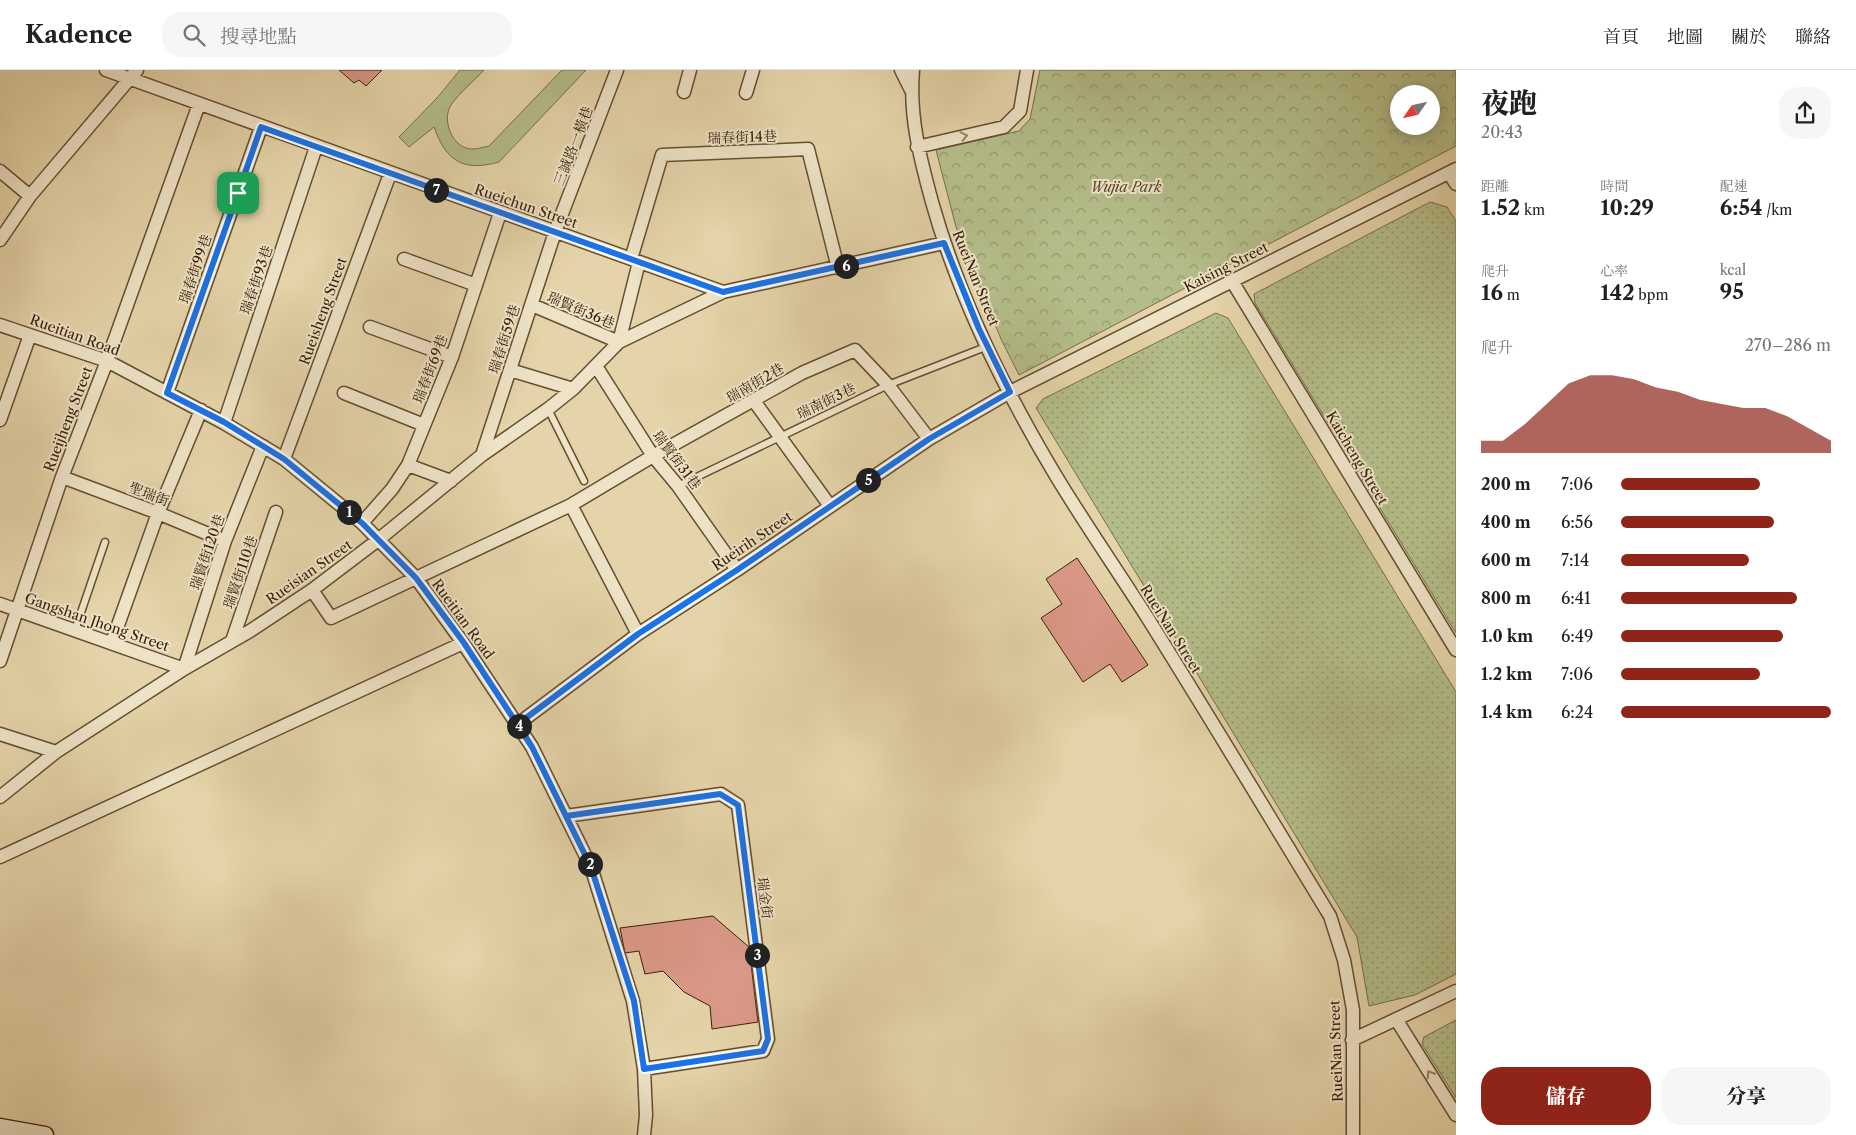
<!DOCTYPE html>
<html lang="zh-TW">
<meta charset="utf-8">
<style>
body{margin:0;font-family:"Libre Caslon Text","Noto Serif TC",serif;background:#f6f6f6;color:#202124;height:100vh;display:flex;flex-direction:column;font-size:19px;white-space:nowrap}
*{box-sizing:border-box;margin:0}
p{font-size:16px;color:#757577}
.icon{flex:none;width:28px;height:28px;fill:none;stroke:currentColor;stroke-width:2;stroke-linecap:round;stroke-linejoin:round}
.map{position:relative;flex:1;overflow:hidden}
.sheet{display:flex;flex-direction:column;background:#fff;width:400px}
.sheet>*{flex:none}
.needle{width:32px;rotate:236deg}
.fabs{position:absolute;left:1390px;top:15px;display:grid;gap:10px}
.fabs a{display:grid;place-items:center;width:50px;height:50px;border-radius:50%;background:#fff;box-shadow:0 2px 12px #0003;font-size:25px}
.pin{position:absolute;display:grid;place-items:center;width:42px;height:42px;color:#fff;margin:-21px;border-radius:10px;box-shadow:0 2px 8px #0006}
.km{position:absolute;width:25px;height:25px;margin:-12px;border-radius:50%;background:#222;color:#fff;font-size:14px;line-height:25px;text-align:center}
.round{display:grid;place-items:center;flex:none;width:52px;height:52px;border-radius:20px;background:#f6f6f6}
.overview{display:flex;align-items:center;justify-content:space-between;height:85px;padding:0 25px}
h1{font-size:28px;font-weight:800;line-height:38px}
.stats{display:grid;grid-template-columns:repeat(3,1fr);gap:8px;height:85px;padding:5px 25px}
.stats div{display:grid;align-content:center}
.stats b{font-size:21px;font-weight:800}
.stats small{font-size:14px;font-weight:400}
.stats p{font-size:14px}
.chart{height:140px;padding:10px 25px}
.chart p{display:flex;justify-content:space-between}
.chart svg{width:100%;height:90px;margin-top:5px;fill:#8f2418;opacity:.7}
.cta{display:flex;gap:10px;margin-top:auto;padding:10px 25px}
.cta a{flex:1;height:58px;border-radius:20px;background:#8f2418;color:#fff;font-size:20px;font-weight:800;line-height:58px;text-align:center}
.cta a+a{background:#f6f6f6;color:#202124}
ul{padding:0 25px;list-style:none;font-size:16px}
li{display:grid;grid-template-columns:80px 60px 1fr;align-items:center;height:38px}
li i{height:12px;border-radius:6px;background:#8f2418}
header{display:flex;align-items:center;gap:30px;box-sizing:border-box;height:70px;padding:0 25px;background:#fff;border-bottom:1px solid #e0e0e0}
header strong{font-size:24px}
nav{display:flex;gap:28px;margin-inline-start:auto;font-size:18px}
.search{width:350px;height:45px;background:#f6f6f6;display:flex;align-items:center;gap:12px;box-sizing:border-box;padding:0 18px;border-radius:20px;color:#757577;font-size:19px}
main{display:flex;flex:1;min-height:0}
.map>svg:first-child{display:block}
.grass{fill:url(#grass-dots);stroke:#766f49}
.forest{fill:url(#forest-crowns);stroke:#766f49;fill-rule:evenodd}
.pitch{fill:#b4bd89;stroke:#766f49}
.building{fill:#db9887;stroke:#392109}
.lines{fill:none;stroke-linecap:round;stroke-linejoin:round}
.lane-casing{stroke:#644e31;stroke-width:9}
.street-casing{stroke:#644e31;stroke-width:15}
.secondary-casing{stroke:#392109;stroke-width:19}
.lane{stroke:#eee3c7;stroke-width:6}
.street{stroke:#eee3c7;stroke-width:12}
.secondary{stroke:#eee3c7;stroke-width:16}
.oneway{stroke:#948268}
.route-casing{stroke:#fff;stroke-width:10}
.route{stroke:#1a73e8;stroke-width:6}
.labels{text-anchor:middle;stroke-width:4;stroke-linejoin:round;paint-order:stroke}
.street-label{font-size:14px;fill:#392109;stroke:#eee3c7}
.park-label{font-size:14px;font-style:italic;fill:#584829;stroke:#eee3c7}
</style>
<header>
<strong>Kadence</strong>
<div class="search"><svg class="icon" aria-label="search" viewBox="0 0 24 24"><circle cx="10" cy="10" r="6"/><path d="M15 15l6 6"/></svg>搜尋地點</div>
<nav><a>首頁</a><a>地圖</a><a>關於</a><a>聯絡</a></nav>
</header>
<main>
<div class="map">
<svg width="1456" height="1065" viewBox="0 0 1456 1065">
<defs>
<pattern id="grass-dots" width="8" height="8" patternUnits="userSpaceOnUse" patternTransform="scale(1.25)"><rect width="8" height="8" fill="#b4bd89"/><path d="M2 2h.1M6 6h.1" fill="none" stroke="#93996e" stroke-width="1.8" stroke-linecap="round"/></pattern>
<pattern id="forest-crowns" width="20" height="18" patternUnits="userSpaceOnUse" patternTransform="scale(1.25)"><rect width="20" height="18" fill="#b4bd89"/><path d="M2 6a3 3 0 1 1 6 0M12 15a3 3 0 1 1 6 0" fill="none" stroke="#93996e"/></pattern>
</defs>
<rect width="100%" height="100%" fill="#e5d4a9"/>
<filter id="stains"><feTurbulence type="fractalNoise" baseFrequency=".004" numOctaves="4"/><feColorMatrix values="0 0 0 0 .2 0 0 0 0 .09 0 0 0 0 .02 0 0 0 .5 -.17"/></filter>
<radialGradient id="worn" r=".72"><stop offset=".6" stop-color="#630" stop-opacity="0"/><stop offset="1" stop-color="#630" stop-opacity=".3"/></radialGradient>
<path class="grass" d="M1430,132L1447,137L1456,151V563L1255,233L1254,224Z
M1216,243L1228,248L1456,622V904L1415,925L1369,936L1357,867L1036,338L1043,329Z
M1456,950V1028L1422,974L1424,967Z"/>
<path class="forest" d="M1040,0H1456V76L1019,305L1001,269L956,157L936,80L1019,61L1030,49ZM1399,24H1431V56H1399Z"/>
<path class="pitch" d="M460,0H484C474,11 460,22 451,35C441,50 453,80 473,79C478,79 484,77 489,76L562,0H586L499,92C463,102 446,91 434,57L409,77L399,67L437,28Z"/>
<path class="building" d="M339,0H382L366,16L359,10L354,13Z
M1077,488L1148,595L1122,612L1110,594L1083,612L1041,548L1062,534L1046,509Z
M713,846L749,877L758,952L712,959L710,936L684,922L663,901L645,904L639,881L625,883L620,858Z"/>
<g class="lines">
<g class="lane-casing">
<path id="lane" d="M548,339L584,411
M678,416L888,315L988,276
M75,560L105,472"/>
</g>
<g class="street-casing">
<path id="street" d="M106,0L723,222L944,173
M901,0L911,20
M913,0C909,46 920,88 932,132C959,228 1005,321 1056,406C1085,454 1117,500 1147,547C1209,646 1269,746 1330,846L1344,890L1353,940V1065
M684,22L690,0
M746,23L753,0
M917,77L1004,57L1020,41L1027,0
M0,101L30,126
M1449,103L1456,114
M0,170L30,126L137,0
M404,189L476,215
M631,189L662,85L808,79L838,198
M1232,211L1456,580
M532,235L619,272L639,192
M0,255L107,291L224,353L284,389L362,453L416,508L463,573L532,677L591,797L633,931L644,999L646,1045L644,1065
M370,257L452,287
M596,296L653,386L678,416L737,500
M510,300L573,319
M167,323L261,57
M344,323L424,355
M754,331L830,436
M0,350L30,265
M224,353L316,77
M482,385L555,162L617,0
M284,389L390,104
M408,395L451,411
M62,407L158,443L225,471
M571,435L653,386L802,303L855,280L888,315L929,369
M362,453L392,419L408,395L452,287L500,143
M312,520L331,548L571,435L638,564
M0,534L184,599L225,471L263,376
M232,571L276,442
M112,572L158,443L201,340
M0,591L62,407L107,291L199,34
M518,654L638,564L737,500L929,369L1010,322L1456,99
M0,664L56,682
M0,727L56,682L184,599L250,561L312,520L378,470L482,385L548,339L573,319L619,272L723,222
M566,746L721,724L738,735L768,969L763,981L644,999
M0,787L463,573
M1396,949L1456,1045
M1352,970L1456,921"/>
</g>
<g class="secondary-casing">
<path id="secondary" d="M0,1057L45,1065"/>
</g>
<use href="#lane" class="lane"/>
<use href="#street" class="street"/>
<use href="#secondary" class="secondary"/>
</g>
<defs><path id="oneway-chevron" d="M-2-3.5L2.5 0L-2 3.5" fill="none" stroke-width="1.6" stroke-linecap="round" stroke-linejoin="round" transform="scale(1.25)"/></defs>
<g class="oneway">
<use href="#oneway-chevron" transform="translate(964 66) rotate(-13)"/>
<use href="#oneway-chevron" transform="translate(1430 1004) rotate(-122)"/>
</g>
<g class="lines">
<g class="route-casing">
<path id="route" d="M238,123L167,323L224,352L284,389L362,453L416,508L464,573L532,677L591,797L634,931L644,999L763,981L768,969L738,735L720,724L566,746L532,677L518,654L638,564L737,500L929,369L1010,322L979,259L944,173L723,222L261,57L238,123"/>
</g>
<use href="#route" class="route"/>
</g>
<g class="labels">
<g class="street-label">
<text transform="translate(742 67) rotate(-2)" y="5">瑞春街14巷</text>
<text transform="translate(573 76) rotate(-69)" y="5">三誠路一橫巷</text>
<text transform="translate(526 136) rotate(19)" y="5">Rueichun Street</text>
<text transform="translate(1226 197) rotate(-27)" y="5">Kaising Street</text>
<text transform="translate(195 199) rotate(-71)" y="5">瑞春街99巷</text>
<text transform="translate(976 208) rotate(68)" y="5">RueiNan Street</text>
<text transform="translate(256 210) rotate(-71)" y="5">瑞春街93巷</text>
<text transform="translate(581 240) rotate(23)" y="5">瑞賢街36巷</text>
<text transform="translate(323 241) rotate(-70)" y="5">Rueisheng Street</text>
<text transform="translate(75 265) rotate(20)" y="5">Rueitian Road</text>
<text transform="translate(504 269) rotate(-72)" y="5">瑞春街59巷</text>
<text transform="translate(430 299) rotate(-69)" y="5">瑞春街69巷</text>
<text transform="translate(755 313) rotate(-30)" y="5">瑞南街2巷</text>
<text transform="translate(826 331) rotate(-26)" y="5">瑞南街3巷</text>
<text transform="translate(68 349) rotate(-69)" y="5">Rueijheng Street</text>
<text transform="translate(1357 388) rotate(59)" y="5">Kaicheng Street</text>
<text transform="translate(677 390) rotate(53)" y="5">瑞賢街31巷</text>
<text transform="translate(149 424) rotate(21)" y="5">聖瑞街</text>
<text transform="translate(752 471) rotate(-34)" y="5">Rueirih Street</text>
<text transform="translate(207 482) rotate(-71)" y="5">瑞賢街120巷</text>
<text transform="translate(240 502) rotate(-71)" y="5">瑞賢街110巷</text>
<text transform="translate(309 502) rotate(-35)" y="5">Rueisian Street</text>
<text transform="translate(463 549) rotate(54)" y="5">Rueitian Road</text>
<text transform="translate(97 552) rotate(19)" y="5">Gangshan Jhong Street</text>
<text transform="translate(1171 559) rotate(58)" y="5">RueiNan Street</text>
<text transform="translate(765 828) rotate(83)" y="5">瑞金街</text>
<text transform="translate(1336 981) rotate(-92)" y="5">RueiNan Street</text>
</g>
<g class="park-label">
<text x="1126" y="122">Wujia Park</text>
</g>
</g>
<rect width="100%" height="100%" filter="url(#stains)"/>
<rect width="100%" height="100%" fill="url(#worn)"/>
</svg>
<div class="fabs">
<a><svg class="needle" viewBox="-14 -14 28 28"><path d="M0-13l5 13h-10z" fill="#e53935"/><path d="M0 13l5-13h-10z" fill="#757577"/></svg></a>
</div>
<div class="pin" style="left:238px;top:123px;background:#1e9e55"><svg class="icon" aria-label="arrive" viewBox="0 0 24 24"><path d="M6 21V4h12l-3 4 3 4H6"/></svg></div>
<b class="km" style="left:349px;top:442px">1</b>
<b class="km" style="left:590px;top:794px">2</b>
<b class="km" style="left:757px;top:885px">3</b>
<b class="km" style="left:519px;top:656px">4</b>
<b class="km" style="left:868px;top:410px">5</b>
<b class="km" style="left:846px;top:196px">6</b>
<b class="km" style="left:436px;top:120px">7</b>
</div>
<section class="sheet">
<div class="overview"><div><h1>夜跑</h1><p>20:43</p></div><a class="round"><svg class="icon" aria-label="share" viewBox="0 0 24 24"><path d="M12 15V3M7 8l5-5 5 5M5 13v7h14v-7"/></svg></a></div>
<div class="stats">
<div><p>距離</p><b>1.52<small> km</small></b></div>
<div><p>時間</p><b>10:29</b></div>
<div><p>配速</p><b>6:54<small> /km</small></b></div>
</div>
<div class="stats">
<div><p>爬升</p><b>16<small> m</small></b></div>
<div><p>心率</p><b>142<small> bpm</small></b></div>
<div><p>kcal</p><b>95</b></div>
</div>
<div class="chart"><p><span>爬升</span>270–286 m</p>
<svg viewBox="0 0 160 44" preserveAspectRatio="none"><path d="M0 44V38L10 38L20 30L30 20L40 10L50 6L60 6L70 8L80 12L90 14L100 18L110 20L120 22L130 22L140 26L150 32L160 38V44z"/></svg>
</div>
<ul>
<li><b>200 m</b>7:06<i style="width:66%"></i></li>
<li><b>400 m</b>6:56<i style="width:73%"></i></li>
<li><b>600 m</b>7:14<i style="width:61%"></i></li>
<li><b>800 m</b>6:41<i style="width:84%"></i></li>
<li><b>1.0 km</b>6:49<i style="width:77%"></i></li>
<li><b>1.2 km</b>7:06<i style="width:66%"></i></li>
<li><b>1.4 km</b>6:24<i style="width:100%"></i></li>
</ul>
<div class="cta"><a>儲存</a><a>分享</a></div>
</section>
</main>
